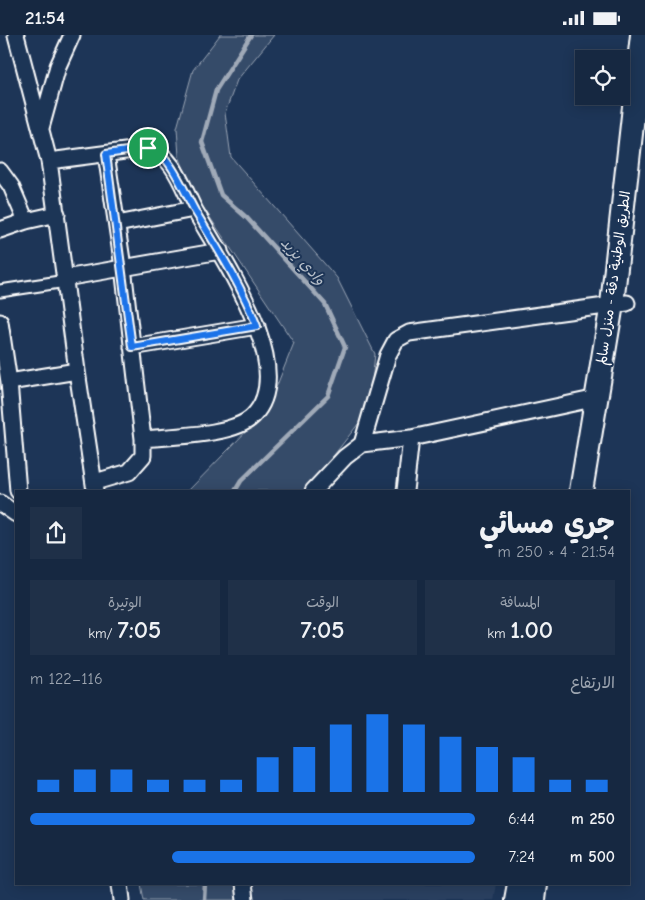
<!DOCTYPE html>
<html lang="ar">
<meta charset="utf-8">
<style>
body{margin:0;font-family:"Comic Neue","Playpen Sans Arabic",sans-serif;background:#1f3048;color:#f1f3f6;direction:rtl;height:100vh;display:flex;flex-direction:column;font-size:19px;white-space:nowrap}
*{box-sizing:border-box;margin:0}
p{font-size:16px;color:#9ea6b1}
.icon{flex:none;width:28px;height:28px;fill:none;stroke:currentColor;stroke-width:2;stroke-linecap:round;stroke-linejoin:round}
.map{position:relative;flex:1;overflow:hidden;direction:ltr}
.drawer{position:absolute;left:15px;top:455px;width:615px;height:395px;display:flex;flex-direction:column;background:#162841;border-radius:0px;box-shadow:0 2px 12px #0003,0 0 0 1px #35445a;direction:rtl}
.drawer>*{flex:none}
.tools{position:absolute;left:575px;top:15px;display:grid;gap:10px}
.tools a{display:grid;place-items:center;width:55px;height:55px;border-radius:0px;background:#162841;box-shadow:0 2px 12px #0003,0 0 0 1px #35445a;font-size:25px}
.pin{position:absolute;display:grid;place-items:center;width:42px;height:42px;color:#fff;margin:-21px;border:2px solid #fff;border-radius:50%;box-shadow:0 1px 5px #0007}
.round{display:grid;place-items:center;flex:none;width:52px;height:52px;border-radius:0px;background:#1f3048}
.headline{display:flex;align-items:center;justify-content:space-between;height:85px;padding:0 15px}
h1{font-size:28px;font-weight:700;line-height:38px}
.metrics{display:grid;grid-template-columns:repeat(3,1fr);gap:8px;height:85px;padding:5px 15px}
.metrics div{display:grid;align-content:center;border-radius:0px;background:#1f3048;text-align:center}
.metrics b{font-size:25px;font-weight:700}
.metrics small{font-size:14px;font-weight:400}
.metrics p{font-size:14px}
.chart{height:140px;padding:10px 15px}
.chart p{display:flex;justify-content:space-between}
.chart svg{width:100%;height:90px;margin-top:5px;stroke:#1a73e8;stroke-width:6}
ul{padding:0 15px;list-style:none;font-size:16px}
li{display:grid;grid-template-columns:80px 60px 1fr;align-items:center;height:38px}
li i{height:12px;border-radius:6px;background:#1a73e8}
.status{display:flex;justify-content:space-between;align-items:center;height:35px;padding:0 25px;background:#162841;direction:ltr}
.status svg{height:14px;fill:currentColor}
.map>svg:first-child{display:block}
.built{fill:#2a4161}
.green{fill:#364b69;stroke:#9aa5b4}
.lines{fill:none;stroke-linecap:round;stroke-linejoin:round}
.stream{stroke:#a0aab8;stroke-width:4.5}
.pedestrian-casing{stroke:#fff;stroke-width:15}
.minor-casing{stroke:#fff;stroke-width:19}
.primary-casing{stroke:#fff;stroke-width:26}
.pedestrian{stroke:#1d3557;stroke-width:11}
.minor{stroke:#1d3557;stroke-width:15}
.primary{stroke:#1d3557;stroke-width:22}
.route-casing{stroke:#fff;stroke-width:10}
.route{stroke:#1a73e8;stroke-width:6}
.labels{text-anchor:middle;stroke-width:4;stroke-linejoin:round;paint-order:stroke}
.street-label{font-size:14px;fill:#fff;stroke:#1d3557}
.water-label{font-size:15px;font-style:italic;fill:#b8c0ca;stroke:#1d3557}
</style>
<div class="status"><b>21:54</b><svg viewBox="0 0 49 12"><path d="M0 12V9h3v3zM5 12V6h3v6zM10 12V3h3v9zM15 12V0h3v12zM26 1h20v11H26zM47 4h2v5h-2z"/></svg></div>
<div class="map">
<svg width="645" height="865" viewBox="0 0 645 865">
<rect width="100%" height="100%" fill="#1d3557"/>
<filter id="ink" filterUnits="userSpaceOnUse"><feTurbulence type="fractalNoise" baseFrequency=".02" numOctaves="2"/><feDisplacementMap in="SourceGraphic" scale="10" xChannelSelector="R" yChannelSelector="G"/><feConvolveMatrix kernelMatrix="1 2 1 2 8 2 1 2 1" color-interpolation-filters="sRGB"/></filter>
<g filter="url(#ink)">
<path class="built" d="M252,849H496L493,865H253Z"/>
<path class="green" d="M220,0H274L237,45L225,78L231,122L337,243L375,319L369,375L306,456H188L267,375L294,308L193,157L179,121L177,93L193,35Z
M141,849H239L241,865H144Z"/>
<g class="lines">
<path class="stream" d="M235,456L241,446L328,361L345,312L325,269L247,183L221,160L202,107L216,55L251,0
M204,865L205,849"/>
<g class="pedestrian-casing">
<path id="pedestrian" d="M0,256L66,246"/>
</g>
<g class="minor-casing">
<path id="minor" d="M16,0L49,126L77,336L95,456
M41,93L58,31L72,0
M49,126L148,113C174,120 183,153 194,174C219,219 300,333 253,381C234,401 171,401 143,404
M0,136L11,151L26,186
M117,189L194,174
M0,195L26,186L57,179
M65,243L220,216
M0,287L9,347L18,456
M132,312L257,291
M9,347L77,336
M362,409L388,320L396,305L409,298L627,268
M95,447L129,437L143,421V404L123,232L106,119
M313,456L345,422L362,409L411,403L597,363
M405,456L411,403
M0,468L16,479
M120,849L122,865
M243,849L245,865"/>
</g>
<g class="primary-casing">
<path id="primary" d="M581,456L612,269L642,0
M516,865L519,849
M533,865L535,849"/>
</g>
<use href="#pedestrian" class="pedestrian"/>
<use href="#minor" class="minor"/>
<use href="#primary" class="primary"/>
</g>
</g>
<g class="lines" filter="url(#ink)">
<g class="route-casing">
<path id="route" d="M148,113C155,115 160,117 164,122C178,138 185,158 195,176C218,214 241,250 257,291L132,312L106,119Z"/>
</g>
<use href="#route" class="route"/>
</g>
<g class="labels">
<g class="street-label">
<text transform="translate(613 243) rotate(-82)" y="5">الطريق الوطنية دقة - منزل سالم</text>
</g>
<g class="water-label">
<text transform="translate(303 226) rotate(48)" y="5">وادي يزيد</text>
</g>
</g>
</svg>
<div class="tools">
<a><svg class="icon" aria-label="locate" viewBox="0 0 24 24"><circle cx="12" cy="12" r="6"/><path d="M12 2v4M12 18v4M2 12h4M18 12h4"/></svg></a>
</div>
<div class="pin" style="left:148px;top:113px;background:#1e9e55"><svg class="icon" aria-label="arrive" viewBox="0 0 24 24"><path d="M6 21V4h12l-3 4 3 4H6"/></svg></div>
<section class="drawer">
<div class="headline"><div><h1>جري مسائي</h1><p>21:54 · 4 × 250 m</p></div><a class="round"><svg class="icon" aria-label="share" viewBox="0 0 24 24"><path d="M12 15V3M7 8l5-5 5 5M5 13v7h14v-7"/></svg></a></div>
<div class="metrics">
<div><p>المسافة</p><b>1.00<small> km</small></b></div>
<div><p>الوقت</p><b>7:05</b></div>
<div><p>الوتيرة</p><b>7:05<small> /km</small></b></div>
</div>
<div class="chart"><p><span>الارتفاع</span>116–122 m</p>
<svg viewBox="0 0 160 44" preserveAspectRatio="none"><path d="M5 44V38M15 44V33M25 44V33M35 44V38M45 44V38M55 44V38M65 44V27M75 44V22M85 44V11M95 44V6M105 44V11M115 44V17M125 44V22M135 44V27M145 44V38M155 44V38"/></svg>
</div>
<ul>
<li><b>250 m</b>6:44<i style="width:100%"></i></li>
<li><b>500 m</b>7:24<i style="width:68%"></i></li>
</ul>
</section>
</div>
